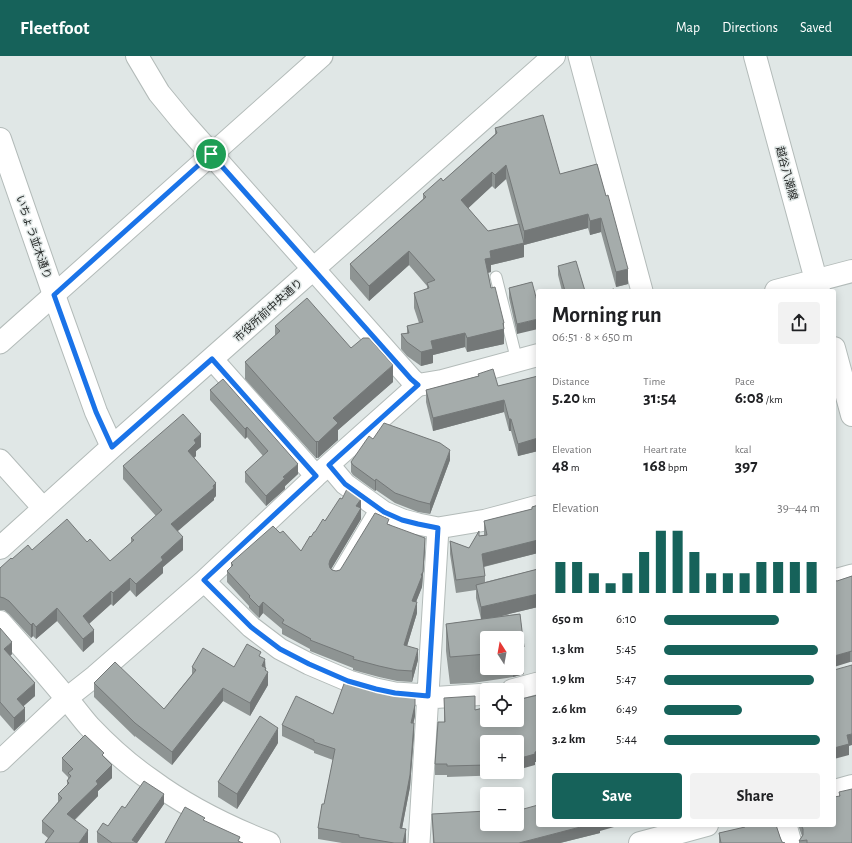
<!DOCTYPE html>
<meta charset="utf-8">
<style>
body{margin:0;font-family:"Alegreya Sans","Noto Sans JP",sans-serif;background:#f2f2f2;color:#202124;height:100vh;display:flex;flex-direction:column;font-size:15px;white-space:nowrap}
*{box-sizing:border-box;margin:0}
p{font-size:13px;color:#757577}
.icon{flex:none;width:22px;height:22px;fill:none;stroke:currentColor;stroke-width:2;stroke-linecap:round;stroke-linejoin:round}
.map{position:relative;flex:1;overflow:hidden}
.details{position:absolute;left:536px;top:233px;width:300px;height:538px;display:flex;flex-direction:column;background:#fff;border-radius:4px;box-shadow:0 2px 10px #0003}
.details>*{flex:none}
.needle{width:26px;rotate:349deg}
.fabs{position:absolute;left:480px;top:575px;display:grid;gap:8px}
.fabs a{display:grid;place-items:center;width:44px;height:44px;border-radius:4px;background:#fff;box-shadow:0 2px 10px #0003;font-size:20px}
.pin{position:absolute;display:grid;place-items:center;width:34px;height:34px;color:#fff;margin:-17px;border:2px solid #fff;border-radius:50%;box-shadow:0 1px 4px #0007}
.round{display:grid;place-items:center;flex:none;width:42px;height:42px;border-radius:4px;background:#f2f2f2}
.headline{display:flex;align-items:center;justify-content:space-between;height:68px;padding:0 16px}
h1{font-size:22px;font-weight:700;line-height:30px}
.metrics{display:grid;grid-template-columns:repeat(3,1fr);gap:6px;height:68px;padding:4px 16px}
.metrics div{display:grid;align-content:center}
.metrics b{font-size:17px;font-weight:700}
.metrics small{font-size:11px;font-weight:400}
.metrics p{font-size:11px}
.chart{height:112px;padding:8px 16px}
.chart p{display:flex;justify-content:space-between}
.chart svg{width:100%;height:72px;margin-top:4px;stroke:#16625a;stroke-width:6}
.primary-button{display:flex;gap:8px;margin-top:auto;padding:8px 16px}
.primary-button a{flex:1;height:46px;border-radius:4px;background:#16625a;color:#fff;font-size:16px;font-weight:700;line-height:46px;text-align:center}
.primary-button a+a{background:#f2f2f2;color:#202124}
ul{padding:0 16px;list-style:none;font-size:13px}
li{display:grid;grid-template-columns:64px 48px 1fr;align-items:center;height:30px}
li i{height:10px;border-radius:5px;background:#16625a}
header{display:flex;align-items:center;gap:24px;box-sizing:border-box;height:56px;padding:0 20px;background:#16625a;color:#fff}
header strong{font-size:19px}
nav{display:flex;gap:22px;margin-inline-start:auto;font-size:14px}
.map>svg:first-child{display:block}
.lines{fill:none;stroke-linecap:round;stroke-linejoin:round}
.lane-casing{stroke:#b3bbb9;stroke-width:13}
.street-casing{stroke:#b3bbb9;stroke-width:23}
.secondary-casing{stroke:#b3bbb9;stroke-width:24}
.lane{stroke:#fff;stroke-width:11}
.street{stroke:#fff;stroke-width:21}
.secondary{stroke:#fff;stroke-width:22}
.wall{fill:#8e9493;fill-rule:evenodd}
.shaded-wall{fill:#747878}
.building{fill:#a5acab;stroke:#747878}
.route-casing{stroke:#fff;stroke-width:8}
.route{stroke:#1a73e8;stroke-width:5}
.labels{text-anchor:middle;stroke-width:3;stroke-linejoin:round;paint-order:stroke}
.street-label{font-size:11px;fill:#242726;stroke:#e0e7e6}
</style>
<header>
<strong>Fleetfoot</strong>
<nav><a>Map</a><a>Directions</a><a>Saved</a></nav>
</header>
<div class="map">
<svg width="852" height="787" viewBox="0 0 852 787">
<rect width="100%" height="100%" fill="#e0e7e6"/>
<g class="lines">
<g class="lane-casing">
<path id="lane" d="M496,221L517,305
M336,519L377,450"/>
</g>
<g class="street-casing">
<path id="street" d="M579,0L642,235
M0,287L322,0
M212,303L316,420
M0,404L44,453
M329,409L345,428L384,456L403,464L418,468L438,472L486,464L538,450
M834,524L852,519
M204,525L251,571L280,593L309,608L349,625L376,633L395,637L428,639
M512,634L538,627
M428,642L487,638
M0,705L67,642L95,620L204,525L316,420L418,329
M786,769L791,787
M419,787L438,472"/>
</g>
<g class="secondary-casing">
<path id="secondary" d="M137,0L159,37L182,65L411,323L418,329L442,325L538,299
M755,0L819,235
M0,83L54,239L96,356L112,391
M776,235L852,215
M834,292L852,359
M0,492L112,391L554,0
M0,566C22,591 45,616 66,642C74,651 81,661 89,670C108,690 129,709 151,724C186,750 228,771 269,787
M834,735L852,730
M640,787L707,769"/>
</g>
<use href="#lane" class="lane"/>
<use href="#street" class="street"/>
<use href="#secondary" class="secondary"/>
</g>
<path class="wall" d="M495,72L560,118L597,108L628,228L616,231L601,176L590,179L588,172L524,189V201L491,209V216L488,217L491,232L504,272V288L467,296L465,291L433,299V307L421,310L407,300L401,293V278L407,277V270L419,267L414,252V237L427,233V230L409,209L369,245L350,223V208L423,143V138L443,125L495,78ZM506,123L518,168L488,175L468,152L492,130L495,133Z
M558,210L585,235H562L558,219Z
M532,226L517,278L509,242V232Z
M275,270L351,292L393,326L338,374V384L318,402H316L245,323V306L275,280Z
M478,318L498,330L538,320V395L518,400L511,375H509L504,356L433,375L426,346V334L478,320Z
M210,334L298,418L285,430V433L266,450L245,426V416L263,400L247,381L245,383L210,344Z
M373,383L450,404L430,458L418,456L395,447L376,434L375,435L353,419L351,416V406Z
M201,391L196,395V400L194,402L216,440L214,442V444L177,475L183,494L163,511V517L136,541L130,534L113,550L111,548L89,568L94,586L83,596L57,565L36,583L33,580L31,582L9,558L4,554H0V512L12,503L32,494L87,486L110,505L131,487V482L156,460L123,423V410Z
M342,443H361V463L331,513L332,514L336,515L340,514L389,468L425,493L422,531L416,546L417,557L407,590L418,604L412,626L397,625L379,621L353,614V612L310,595V593L282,578V573L263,557L259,562L249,552V550L227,526V515L231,511V507L280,477L301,495Z
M538,449V497L484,511L485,520V526L538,513V551L500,560L520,558L524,591V618L513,621L473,627L450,628L446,595V568L481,563L476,542V534L456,537L450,498V485L469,492L479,475V480L484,479V465L532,453V451ZM487,582H517V612H487Z
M852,520V606H850L837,525Z
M0,572L12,598L10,600L35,640L23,650L25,665L14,675L0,659Z
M261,601L266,615L268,629L250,660L223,645L172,709L135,680V681L94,641V627L164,653L192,618V611H234Z
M373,634L415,652V660L413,667L414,678L410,731L402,772L406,784V787H342L318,783V772L324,748L333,704L314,697V695L282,680V669L333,658Z
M538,639V706H535V709L487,686V716H508L505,717V719L447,721V719H435V708L444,666V642L475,654Z
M278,687L237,753L218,741V726Z
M104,701L112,722L98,735V740L75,764L88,787H45L48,782L42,777V765L58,746V738L67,730V725L68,723V721L62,715V702Z
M839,736L852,787H799V785L802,780L798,769H834L839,740Z
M164,748L137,787H98L97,786V776L108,770L125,752Z
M520,754L600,775V777L560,787H433L432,758Z
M743,769H776L780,781L782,786L785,787H719V777L743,772Z"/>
<path class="shaded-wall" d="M506,109V123L495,133V119Z
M492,116V130L461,159V144Z
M588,158V172L524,189V201L491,209V216L485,217V203L490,195L524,187V175Z
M601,162V176L590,179V165Z
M409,195V209L369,245V230Z
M628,213V228L616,231V216Z
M538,263V273L517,278V268Z
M504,267V288L467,296V282Z
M465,277V291L433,299V307L421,310V296L431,285Z
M393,309V326L338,374V384L318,402V386L333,362Z
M504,344V356L433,375V362Z
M509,363H511V375H509Z
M247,371V381L245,383V373Z
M201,378V391L196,395V400L188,407V395L194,384Z
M538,382V395L518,400V388Z
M317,385V402H316V386Z
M450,394V404L430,458V448Z
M298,408V418L285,430V433L266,450V440L283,421Z
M376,423V434L375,435V425Z
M216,427V440L214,442V444L171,481V468Z
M361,443V463L330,515L329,508L330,504L356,450Z
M183,481V494L163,511V517L136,541V528L161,501Z
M425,482V493L422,531L412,556V545Z
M538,484V497L482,511V498Z
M130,522V534L113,550V537Z
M111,535V548L83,573V560Z
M538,538V551L481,565V551Z
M263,546V557L259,562V551Z
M417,546V557L404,600V589Z
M57,552V565L36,583V571Z
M33,567V580L31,582V569Z
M94,574V586L83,596V583Z
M12,586V598L4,606V593Z
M524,591V618L513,621V612H517V593Z
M418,593V604L412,626V615Z
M850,595V606L834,611V600Z
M265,603L266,618L268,616V629L250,660V647L262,610Z
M35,627V640L17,656V643Z
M223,632V645L172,709V696Z
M415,641V660L411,679V667Z
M25,652V665L14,675V662Z
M414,667V678L410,731L400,783V772Z
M278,672V687L237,753V738Z
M852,678V689L849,690V699L834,703V692L847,679Z
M538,695V706H535V709L517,714V703Z
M112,709V722L98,735V740L67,771V758L96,725Z
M164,738V748L137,787L132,784Z
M588,769H621L600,775V777L560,787H519Z
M406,773V787H403Z
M88,774V787H79Z"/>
<path class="building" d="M543,59L560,118L597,108L606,140L608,139L628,213L616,216L601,162L590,165L588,158L524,175L506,109L495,119L492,116L461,144L488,175L519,168L524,187L490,195L491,202L485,203L491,232L495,231L504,267H503L504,273L467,282L465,277L431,285L433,293L421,296L407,286L401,278L409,277L407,270L423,266L414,237L429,232L427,227L435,224L409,195L369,230L350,208L426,141L423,138L441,122L443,125L497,77L495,72Z
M576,205L585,235H565L558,210Z
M532,226L538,249V263L517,268L509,232Z
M614,233L615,235H605Z
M307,242L351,292L363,282H369L393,309L333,362L338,367L318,386L317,385L316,386L245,306L280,275L275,270Z
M493,313L498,330L538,320V382L518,388L511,363H509L504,344L433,362L426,334L479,320L478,318Z
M223,323L298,408L283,421L285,422L266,440L245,416L268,395L247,371L245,373L210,334Z
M183,358L201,378L194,384L196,387L188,395L216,427L213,430L214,432L171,468L183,481L161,501L163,504L136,528L130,522L113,537L111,535L83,560L94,574L83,583L57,552L36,571L33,567L31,569L9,545L4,542L0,541V512L11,502L12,503L28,489L32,494L67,463L87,486L90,483L110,505L134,484L131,482L162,454L123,410Z
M384,367L440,387L450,394L430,448L418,445L395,437L376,423L375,425L353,409L351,406L369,380L373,383Z
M347,433L361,443L356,450L361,452L330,504L329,508L330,512L332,514L336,515L340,514L342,511L375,457L389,463L387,468L425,482L423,516L421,519L422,520L412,545L417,546L404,589L418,593L412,615L397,614L379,610L353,603L354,601L310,584L311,583L282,567L284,564L263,546L259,551L249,541L250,540L227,515L233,509L231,507L273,470L280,477L283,475L301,495L310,480L311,481L314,476H315L323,463L325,465L340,442L342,443Z
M538,449V484L482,498L485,520L456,524L450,485L469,492L479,475V480L487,479L484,465L532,453V451Z
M538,513V538L481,551L476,529Z
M852,520V595L834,600V524L837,525Z
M520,558L524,591L517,593V582H487V598L450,601L446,568Z
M0,572L12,586L4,593L35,627L17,643L25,652L14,662L0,646Z
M247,588L261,596L259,600L265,603L262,610L266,612L265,614L268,616L250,647L223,632L172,696L135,667L94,627L115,606L164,653L196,614L192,611L203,592L234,611Z
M852,609V678L847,679L849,688L834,692V614Z
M345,625L373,634L393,638L408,639L415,641V649L411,667H414L410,719L400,772L406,773L403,787H394L359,781V779L318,772L322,748H324L335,693L314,686V684L282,669L296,640L333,658Z
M538,639V695L535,696V698L517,703V686H487V709L447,710V708H435L438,666H445L444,642L475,640V654L487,651V664H517V644Z
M260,660L278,672L237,738L218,726Z
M85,679L104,697L102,699L112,709L96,725L98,728L67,758L88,774L79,787H45L54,775L42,765L62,742L58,738L69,727L67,725L71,720L68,717L73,713L62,702Z
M144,725L164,738L132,784L137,787H112L97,776L103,767L108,770L122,750L125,752Z
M852,733V787H807V784L799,785L803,779V773L801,769H834V741L840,740L839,736Z
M538,749V769H588L519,787H434L432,758L487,755V768H517V754H520Z
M185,751L205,762L203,764L240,781L238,785L243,787H165Z
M745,769H776L780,781L782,786L785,787H721L719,777L745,771Z"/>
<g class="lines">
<g class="route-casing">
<path id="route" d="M211,98L411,323L418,329L329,409L345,428L384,456L402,464L418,468L438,472L428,640L395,637L376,633L348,625L309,608L280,593L251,571L204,524L316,420L212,303L112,391L96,356L54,239Z"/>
</g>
<use href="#route" class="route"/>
</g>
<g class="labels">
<g class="street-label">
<text transform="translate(787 117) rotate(75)" y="4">越谷八潮線</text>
<text transform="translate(34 181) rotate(71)" y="4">いちょう並木通り</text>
<text transform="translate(268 254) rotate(-42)" y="4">市役所前中央通り</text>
</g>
</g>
</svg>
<div class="fabs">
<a><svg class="needle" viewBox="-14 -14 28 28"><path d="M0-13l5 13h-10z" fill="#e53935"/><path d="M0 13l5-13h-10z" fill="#757577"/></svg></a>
<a><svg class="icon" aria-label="locate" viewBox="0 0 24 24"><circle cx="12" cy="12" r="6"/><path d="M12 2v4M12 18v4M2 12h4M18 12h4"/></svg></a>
<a>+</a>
<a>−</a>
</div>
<div class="pin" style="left:211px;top:98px;background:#1e9e55"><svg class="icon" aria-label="arrive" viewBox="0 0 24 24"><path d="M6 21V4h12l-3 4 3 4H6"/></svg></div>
<section class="details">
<div class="headline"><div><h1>Morning run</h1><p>06:51 · 8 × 650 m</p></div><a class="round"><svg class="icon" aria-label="share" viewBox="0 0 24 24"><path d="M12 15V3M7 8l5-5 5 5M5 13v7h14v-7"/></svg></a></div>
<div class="metrics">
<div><p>Distance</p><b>5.20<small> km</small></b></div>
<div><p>Time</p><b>31:54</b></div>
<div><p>Pace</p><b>6:08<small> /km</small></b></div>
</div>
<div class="metrics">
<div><p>Elevation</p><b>48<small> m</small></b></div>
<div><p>Heart rate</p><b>168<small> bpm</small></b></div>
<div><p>kcal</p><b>397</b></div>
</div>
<div class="chart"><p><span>Elevation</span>39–44 m</p>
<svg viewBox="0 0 160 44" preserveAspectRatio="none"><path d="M5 44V25M15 44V25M25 44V32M35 44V38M45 44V32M55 44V19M65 44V6M75 44V6M85 44V19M95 44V32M105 44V32M115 44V32M125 44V25M135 44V25M145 44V25M155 44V25"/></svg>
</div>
<ul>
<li><b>650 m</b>6:10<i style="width:74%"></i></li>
<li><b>1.3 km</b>5:45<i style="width:99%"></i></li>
<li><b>1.9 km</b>5:47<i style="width:96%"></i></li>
<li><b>2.6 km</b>6:49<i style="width:50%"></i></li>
<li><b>3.2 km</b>5:44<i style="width:100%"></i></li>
</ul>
<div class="primary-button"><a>Save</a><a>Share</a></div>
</section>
</div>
